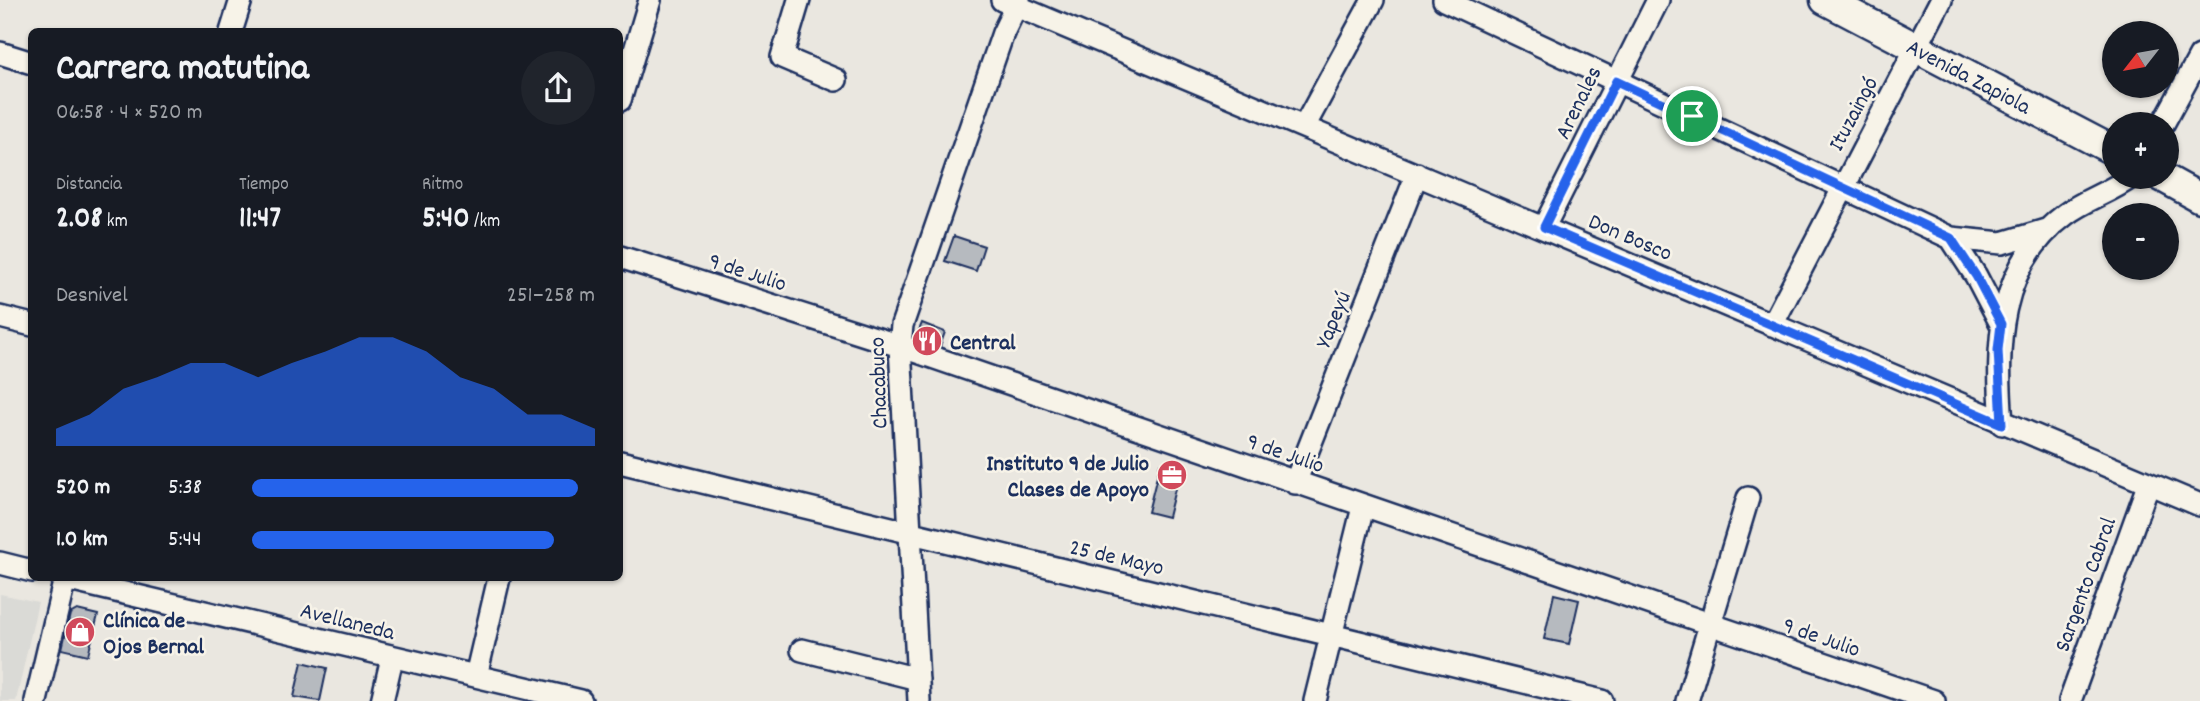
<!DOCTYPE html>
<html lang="es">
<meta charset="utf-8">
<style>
body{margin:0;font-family:Dekko,sans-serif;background:#20242c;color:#f1f3f6;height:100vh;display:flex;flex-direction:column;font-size:26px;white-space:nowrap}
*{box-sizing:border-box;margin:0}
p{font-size:23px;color:#9ea1a6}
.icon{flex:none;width:38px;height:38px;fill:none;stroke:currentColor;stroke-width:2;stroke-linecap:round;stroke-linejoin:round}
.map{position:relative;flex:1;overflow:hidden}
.details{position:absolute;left:28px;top:28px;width:595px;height:553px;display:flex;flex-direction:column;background:#171b24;border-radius:10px;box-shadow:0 2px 5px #0004}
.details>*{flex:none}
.needle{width:46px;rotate:239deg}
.fabs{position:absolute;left:2102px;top:21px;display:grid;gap:14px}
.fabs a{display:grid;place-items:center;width:77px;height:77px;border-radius:50%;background:#171b24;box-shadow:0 2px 5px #0004;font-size:35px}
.pin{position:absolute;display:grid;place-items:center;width:60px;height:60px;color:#fff;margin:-30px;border:4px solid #fff;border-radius:50%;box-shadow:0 2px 7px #0007}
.round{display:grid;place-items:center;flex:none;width:74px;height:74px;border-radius:37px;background:#20242c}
.head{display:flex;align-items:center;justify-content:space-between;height:119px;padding:0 28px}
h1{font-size:38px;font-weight:700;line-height:52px}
.stats{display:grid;grid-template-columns:repeat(3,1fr);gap:10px;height:119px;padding:7px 28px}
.stats div{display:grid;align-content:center}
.stats b{font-size:30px;font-weight:700}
.stats small{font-size:19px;font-weight:400}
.stats p{font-size:19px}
.chart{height:196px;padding:14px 28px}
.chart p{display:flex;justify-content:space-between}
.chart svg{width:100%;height:126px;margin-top:7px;fill:#2563eb;opacity:.7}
ul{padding:0 28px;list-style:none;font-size:23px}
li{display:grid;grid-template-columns:112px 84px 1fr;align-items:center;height:52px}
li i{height:18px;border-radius:9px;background:#2563eb}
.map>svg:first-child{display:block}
.built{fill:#dadad6}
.building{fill:#b6babf;stroke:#1b2f5e;stroke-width:2}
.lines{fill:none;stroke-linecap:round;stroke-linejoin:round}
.minor-casing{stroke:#1b2f5e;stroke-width:26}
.major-casing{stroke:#1b2f5e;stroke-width:33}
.minor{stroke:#f7f3e8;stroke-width:21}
.major{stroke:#f7f3e8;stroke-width:28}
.route-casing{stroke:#fff;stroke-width:14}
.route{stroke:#2563eb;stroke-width:9}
.labels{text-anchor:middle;stroke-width:5;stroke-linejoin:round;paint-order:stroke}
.street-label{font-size:23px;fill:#1b2f5e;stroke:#f7f3e8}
.poi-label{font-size:23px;font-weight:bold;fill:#1b2f5e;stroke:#f7f3e8;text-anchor:start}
</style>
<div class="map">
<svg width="2200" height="701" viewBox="0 0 2200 701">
<rect width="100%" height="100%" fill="#eae7e0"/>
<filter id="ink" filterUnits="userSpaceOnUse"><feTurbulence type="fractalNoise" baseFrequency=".0143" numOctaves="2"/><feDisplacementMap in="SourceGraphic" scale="14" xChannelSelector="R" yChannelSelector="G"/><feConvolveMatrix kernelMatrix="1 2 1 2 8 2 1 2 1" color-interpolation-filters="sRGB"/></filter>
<g filter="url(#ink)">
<path class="built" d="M0,594L38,602L16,701H0Z"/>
<path class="building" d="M954,236L984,246L976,271L945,261Z
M922,323L945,332L940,346L916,338Z
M1160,464L1180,469L1168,517L1148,512Z
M1554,594L1579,600L1569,644L1544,639Z
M77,610L98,615L88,655L62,649L70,614Z
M302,662L327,668L320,701L294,697Z"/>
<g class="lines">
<g class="minor-casing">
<path id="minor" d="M799,0L782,57L836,80
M1002,0L2200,505
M1444,0L1951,238L2002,243L2049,229
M231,32L241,0
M0,53L32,63
M620,100L650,0
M2163,124L2200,56
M1305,125L1373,0
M1544,227L1658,0
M1951,238L1976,276L2001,324
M620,257L900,346L1934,701
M0,317L32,325
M1772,325L1941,0
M2002,424C1996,346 1996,266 2066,214C2086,199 2111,192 2131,177
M620,462L1602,701
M1295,483L1417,174
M0,563L32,571
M61,578L581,701
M802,650L918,679
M476,676L499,578
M36,701L65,578
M382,701L392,658
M919,701L900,346L902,325L1003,33L1019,0
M1315,701L1363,507
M1687,701L1748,498
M2070,701L2148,485"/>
</g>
<g class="major-casing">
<g id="major">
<path id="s1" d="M1825,0L2114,151"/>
<path d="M2162,177L2200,198"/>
</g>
</g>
<use href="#minor" class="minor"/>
<use href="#major" class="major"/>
</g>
</g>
<g class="lines" filter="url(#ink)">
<g class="route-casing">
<path id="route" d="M1616,81L1951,238L1976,276L2001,324L1998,350L2002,424L1544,227Z"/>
</g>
<use href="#route" class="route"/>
</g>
<defs>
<g id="restaurant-disc" transform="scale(1.575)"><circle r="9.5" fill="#d1495b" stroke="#f7f3e8"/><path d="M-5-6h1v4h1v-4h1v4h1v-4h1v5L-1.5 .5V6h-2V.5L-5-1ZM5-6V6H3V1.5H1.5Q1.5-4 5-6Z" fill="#fff"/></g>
<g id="office-disc" transform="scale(1.575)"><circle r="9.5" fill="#d1495b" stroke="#f7f3e8"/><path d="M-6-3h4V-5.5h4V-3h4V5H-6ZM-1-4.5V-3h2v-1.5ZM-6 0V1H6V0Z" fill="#fff"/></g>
<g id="shop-disc" transform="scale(1.575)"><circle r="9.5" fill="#d1495b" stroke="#f7f3e8"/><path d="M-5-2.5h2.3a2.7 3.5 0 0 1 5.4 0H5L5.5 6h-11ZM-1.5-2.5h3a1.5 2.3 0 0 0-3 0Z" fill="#fff"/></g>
</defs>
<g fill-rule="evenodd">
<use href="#restaurant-disc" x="927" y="341"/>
<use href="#office-disc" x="1172" y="475"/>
<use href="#shop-disc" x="80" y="632"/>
</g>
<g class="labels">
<g class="street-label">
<text dy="8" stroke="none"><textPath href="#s1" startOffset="163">Avenida Zapiola</textPath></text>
<text transform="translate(1577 102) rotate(-64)" y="8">Arenales</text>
<text transform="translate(1852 113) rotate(-62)" y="8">Ituzaingó</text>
<text transform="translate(1631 236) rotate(23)" y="8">Don Bosco</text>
<text transform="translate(748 271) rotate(18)" y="8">9 de Julio</text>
<text transform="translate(1332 319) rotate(-68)" y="8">Yapeyú</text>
<text transform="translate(877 383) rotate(-92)" y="8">Chacabuco</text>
<text transform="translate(1286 452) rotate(19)" y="8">9 de Julio</text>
<text transform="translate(1117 556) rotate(13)" y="8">25 de Mayo</text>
<text transform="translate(2084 584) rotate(-70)" y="8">Sargento Cabral</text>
<text transform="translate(348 620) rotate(14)" y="8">Avellaneda</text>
<text transform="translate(1822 636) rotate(19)" y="8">9 de Julio</text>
</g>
<g class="poi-label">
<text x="950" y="349">Central</text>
<text x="1149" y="470" text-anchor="end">Instituto 9 de Julio<tspan x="1149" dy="26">Clases de Apoyo</tspan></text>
<text x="103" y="627">Clínica de<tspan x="103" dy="26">Ojos Bernal</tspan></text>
</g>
</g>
</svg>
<div class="fabs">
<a><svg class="needle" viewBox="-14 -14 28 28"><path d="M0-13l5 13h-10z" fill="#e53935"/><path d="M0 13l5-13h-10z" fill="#9ea1a6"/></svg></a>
<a>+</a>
<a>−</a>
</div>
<div class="pin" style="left:1692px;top:116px;background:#1e9e55"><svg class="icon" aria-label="arrive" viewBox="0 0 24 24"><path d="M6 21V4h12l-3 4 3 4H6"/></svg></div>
<section class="details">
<div class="head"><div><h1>Carrera matutina</h1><p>06:58 · 4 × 520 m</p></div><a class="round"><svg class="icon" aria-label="share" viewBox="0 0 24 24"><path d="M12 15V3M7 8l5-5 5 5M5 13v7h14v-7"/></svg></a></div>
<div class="stats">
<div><p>Distancia</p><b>2.08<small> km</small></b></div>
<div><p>Tiempo</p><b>11:47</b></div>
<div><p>Ritmo</p><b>5:40<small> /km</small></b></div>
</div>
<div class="chart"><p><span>Desnivel</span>251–258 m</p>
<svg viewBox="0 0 160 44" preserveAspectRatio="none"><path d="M0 44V38L10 33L20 24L30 20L40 15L50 15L60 20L70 15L80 11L90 6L100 6L110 11L120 20L130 24L140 33L150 33L160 38V44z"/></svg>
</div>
<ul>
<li><b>520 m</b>5:38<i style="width:95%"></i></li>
<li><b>1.0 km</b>5:44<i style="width:88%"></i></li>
</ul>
</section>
</div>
